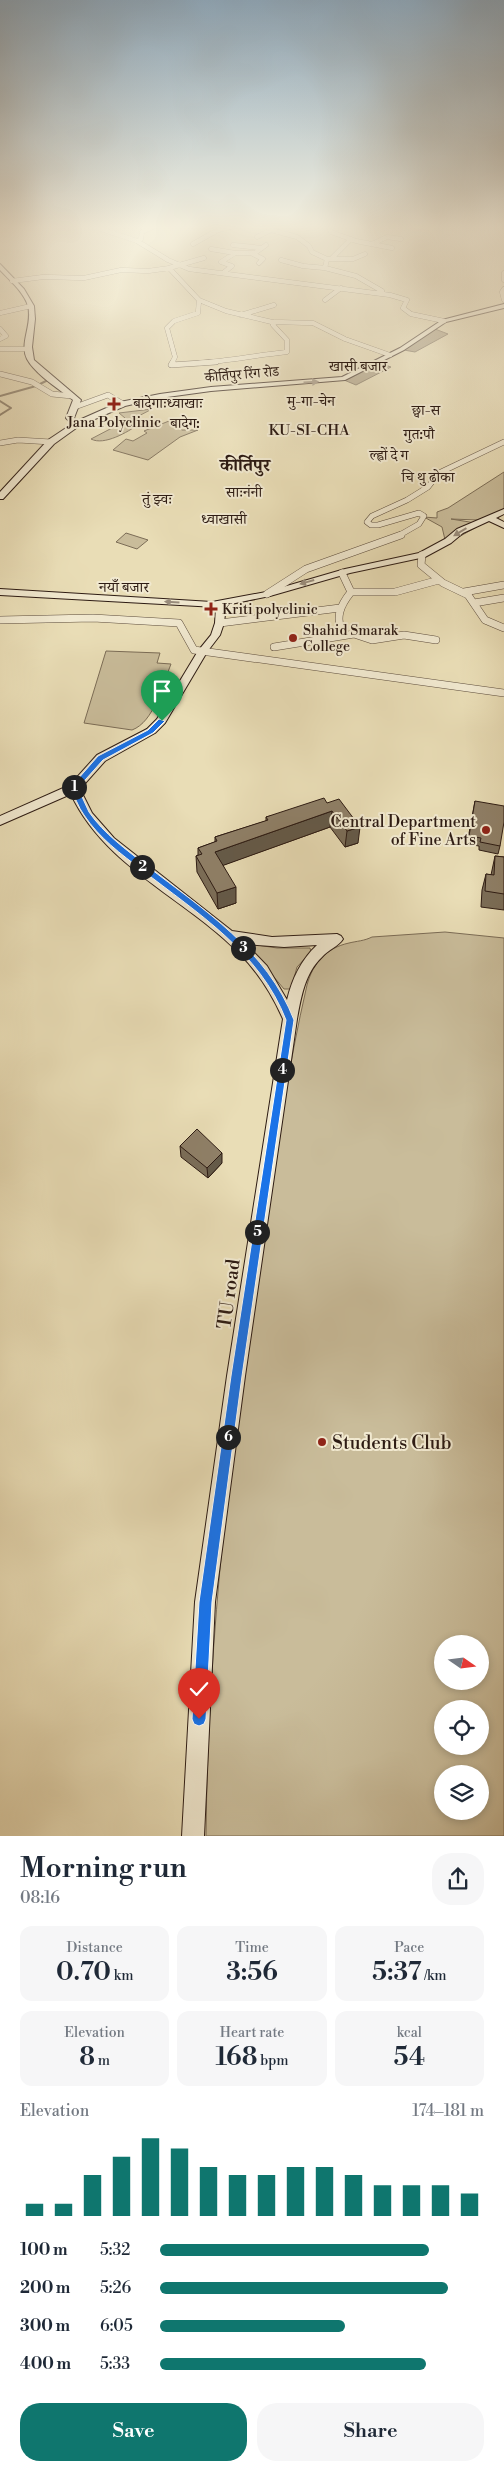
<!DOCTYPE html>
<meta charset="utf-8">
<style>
body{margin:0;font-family:"Libre Bodoni","Noto Serif Devanagari",serif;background:#f6f6f7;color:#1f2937;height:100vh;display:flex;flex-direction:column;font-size:19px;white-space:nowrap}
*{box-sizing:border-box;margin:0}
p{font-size:16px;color:#747a83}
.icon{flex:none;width:28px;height:28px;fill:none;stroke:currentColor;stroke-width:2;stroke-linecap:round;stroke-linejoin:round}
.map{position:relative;height:1836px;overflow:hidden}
.details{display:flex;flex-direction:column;background:#fff;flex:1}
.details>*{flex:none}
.needle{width:32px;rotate:104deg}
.fabs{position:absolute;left:434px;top:1635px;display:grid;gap:10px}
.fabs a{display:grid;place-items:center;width:55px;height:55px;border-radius:50%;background:#fff;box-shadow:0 2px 8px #0003;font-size:25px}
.pin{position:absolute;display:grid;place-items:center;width:42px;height:42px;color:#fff;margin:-51px -21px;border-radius:50% 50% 50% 0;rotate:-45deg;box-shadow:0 0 5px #0007}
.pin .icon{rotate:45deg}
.km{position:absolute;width:25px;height:25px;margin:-12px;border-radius:50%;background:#222;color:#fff;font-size:14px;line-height:25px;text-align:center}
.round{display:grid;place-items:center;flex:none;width:52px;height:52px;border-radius:20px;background:#f6f6f7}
.summary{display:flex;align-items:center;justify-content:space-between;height:85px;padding:0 20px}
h1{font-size:28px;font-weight:600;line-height:38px}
.stats{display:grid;grid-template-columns:repeat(3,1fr);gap:8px;height:85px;padding:5px 20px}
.stats div{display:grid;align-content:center;border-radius:12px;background:#f6f6f7;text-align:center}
.stats b{font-size:25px;font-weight:600}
.stats small{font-size:14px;font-weight:400}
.stats p{font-size:14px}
.chart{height:140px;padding:10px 20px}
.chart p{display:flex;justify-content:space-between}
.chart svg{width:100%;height:90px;margin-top:5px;stroke:#0f766e;stroke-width:6}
.action{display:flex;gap:10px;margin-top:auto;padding:10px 20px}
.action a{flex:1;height:58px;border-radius:20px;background:#0f766e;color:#fff;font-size:20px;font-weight:600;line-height:58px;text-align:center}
.action a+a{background:#f6f6f7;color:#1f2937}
ul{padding:0 20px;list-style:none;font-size:16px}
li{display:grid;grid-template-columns:80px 60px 1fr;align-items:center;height:38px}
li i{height:12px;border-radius:6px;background:#0f766e}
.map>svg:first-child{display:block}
.green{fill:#c9bc9a;stroke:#7b6c56;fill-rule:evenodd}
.water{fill:#a99b7f;stroke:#776854}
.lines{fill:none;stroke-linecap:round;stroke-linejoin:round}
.stream{stroke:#776854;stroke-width:2}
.street-far2-casing{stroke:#5c4c3c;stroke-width:5}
.street-far1-casing{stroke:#5c4c3c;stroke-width:6}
.street-casing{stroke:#5c4c3c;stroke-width:8}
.secondary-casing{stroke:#2d1b13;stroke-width:2}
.street-far2{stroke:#f1e9d0;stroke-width:4.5}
.street-far1{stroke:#f1e9d0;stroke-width:5}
.street{stroke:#f1e9d0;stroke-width:7}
.secondary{fill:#f1e9d0;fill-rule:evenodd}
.wall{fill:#7b6e59;stroke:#2d1b13}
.shaded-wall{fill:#645a49;stroke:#2d1b13}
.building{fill:#8f8068;stroke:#2d1b13}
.oneway{fill:#998c7b}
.route{fill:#1a73e8;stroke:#fff}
.poi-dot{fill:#8f2418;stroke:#f1e9d0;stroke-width:2}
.labels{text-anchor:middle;stroke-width:4;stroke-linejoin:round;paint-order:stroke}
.far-street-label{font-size:14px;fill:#2d1b13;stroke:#f1e9d0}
.far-poi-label{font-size:14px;fill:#2d1b13;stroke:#f1e9d0;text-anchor:start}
.far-neighbourhood-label{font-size:15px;fill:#2d1b13;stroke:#f1e9d0}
.poi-label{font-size:16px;fill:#2d1b13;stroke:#f1e9d0;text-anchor:end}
.far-district-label{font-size:18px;font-weight:bold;fill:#2d1b13;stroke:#f1e9d0}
.near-street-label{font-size:19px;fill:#2d1b13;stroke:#f1e9d0}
.near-poi-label{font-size:19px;fill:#2d1b13;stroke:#f1e9d0;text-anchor:start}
</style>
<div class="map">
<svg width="504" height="1836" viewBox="0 0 504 1836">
<rect width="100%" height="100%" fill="#e9ddb6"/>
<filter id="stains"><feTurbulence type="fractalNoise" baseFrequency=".004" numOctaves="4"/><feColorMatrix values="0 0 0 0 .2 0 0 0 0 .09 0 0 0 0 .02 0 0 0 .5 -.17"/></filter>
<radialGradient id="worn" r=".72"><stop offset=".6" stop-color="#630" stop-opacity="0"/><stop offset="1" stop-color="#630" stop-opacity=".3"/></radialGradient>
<path class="green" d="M152,409L131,420L139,424C128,432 104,446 91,439L112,428V424L125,418L119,413Z
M169,421L182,430H198L180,437L148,460L113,450L126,439L133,441L147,433L144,431Z
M504,472V513L485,522L478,520L451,519L482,524L446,544L442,527L424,517L437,518V512L448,508Z
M126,533L148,540L137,549L116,542Z
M106,651L160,653L157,663L171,664C163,684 154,722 132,730L84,723Z
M445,932L504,938V1836H206C208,1634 231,1435 263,1235C276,1152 288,1067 307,985C313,963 326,948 349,943C357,941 364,941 372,937ZM442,1644H480V1681H442ZM442,1709H480V1746H442ZM442,1774H480V1811H442Z
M257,945L277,948H310L311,952L297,967L291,989H284L252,951L253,946Z"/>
<path class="water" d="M435,329L448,334L415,352L404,350Z
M379,363L391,367L356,385L344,380Z"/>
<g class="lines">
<path class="stream" d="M0,396L36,386L48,380
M0,401L11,408L0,415"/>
<g class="street-far2-casing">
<path id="street-far2" d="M92,226L137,241L168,260L189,269L390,295L407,300L403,308L411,314L444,321
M266,226L271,230L297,237L309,246L312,252L327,259L325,268L356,276L382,291
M329,228L331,232L356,241L392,248
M257,237L271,230
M138,241L141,239L142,232L155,226
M193,244L218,230L234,226
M372,244L387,237L401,239
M233,245L262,248
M211,249L235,253L221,262L232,266L223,273
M235,253H255L266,245
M253,254L263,259L259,263
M204,258L169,268L199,300L226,311L272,322L313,323L345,339L390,355
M332,258L351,239
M327,259H353L365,254
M281,260L303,266L325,268
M504,273V280
M12,281L43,277L84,278L121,270L148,271L170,268
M504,289L502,292L504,300
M325,300L341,288
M0,313L31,306
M241,315L274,305
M0,329L6,336L0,339
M0,349H29
M172,363L175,357L167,328L174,321L198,313L199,300
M199,363C229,361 257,355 287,352V340L273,325L274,322"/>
</g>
<g class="street-far1-casing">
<path id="street-far1" d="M173,362L171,365L216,362
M0,374L32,382L52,394L72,396
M75,407L108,395L123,404
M0,443L18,440L51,442
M398,536L419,524L424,516L419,513L378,525H371L367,522L372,516L407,500L428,487L439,473L504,442"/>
</g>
<g class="street-casing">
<path id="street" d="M422,555L421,565L443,583L468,595L485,620L504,628
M342,573L351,592C339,607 336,617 342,635
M351,592H395L439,580
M464,592L504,585
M267,594L306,569L401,535
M474,603L504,598
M0,620L93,618L179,623L194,650L504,693
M220,623L340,608
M274,647L354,634L372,640L404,635L436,640"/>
</g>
<g class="secondary-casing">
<path id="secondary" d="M0,264L24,289L34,306L35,319L32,347L34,360L81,400L74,418L77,421L120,402L160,394L211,387L342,377L400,348L442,320L504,304V308L446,322L404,350L345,380L211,391L160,398L125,406L79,426L54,444L3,499H0V492L48,440L72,424L66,418L73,400C60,390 35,374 27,359C19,343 33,324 28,306C24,292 9,280 0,270Z
M504,509V514L496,518L504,522V528L489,521L463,533L451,543L425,557L350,573L270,596L226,605L224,623L220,635L207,652L165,723L155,733L105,761L80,789L92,813L114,838L232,931L272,937L337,934L341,936L343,939C339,946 328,950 322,957C305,973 301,997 297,1019L245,1376L215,1602L204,1836H182L195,1602L227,1376L283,1019C272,994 258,972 239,953C185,898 104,866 71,794L0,825V816L70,785L97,755L147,729L157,719L198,651L211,635L215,623L216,607L0,595V589L212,602L266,592L345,569L419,553L445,539L457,529ZM246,944L284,947L317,945C301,960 292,979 287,1000L267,966Z"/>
</g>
<use href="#street-far2" class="street-far2"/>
<use href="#street-far1" class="street-far1"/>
<use href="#street" class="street"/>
<use href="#secondary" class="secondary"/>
</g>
<path class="wall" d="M475,801L500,846L498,854L479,850V846L467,844Z
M327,803L358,843L345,847L330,827L223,865L236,903L218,909L197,872L196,856L198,855V848L215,842V837L266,821V817Z
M495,856L504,857V910L481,907L482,890L486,874L491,875Z
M180,1146L222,1163L208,1178L181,1157Z"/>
<path class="shaded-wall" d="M332,811L330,827L216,868L215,852Z
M360,827L358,843L345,847L347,831Z
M236,887V903L218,909L217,893Z
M222,1153V1163L208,1178L207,1168Z"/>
<path class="building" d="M324,798L327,803L339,799L360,827L347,831L332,811L215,852L236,887L217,893L196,856L202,854L198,848L217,841L215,837L268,820L266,817Z
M475,801L504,806V822L500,846L480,842L481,838L469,836Z
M495,856L504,857V894L485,891L486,874L494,875Z
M197,1129L222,1153L207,1168L180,1146Z"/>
<defs><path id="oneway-solid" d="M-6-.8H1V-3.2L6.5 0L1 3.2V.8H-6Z" transform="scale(1.25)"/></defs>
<g class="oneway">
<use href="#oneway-solid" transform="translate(311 382) rotate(-4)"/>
<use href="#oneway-solid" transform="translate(460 532) rotate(149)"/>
<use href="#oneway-solid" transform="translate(307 582) rotate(164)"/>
<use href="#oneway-solid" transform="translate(172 602) rotate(-176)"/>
</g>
<linearGradient id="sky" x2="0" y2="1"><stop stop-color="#8faabe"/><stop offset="0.47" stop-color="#f5f0de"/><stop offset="1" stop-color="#f5f0de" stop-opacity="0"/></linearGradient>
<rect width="504" height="483" fill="url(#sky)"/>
<path class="route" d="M159,719L165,721L153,733L103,760L78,788C82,796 85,804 89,812C104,834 127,850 147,866C204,910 267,950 294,1020L242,1376L212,1602L206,1719L204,1724L199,1726L194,1724L192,1719L199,1602L231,1376L286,1020C260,952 197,913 142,870C121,854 99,838 84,815C78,807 75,796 70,788L98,756L148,730Z"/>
<g class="poi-dot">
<path d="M111.5 396.5h5v5h5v5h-5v5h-5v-5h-5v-5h5z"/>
<path d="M208.5 601.5h5v5h5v5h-5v5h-5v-5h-5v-5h5z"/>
<circle cx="293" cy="638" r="5"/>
<circle cx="486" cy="830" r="5"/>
<circle cx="322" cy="1442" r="5"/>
</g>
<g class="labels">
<g class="far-street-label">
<text transform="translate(242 374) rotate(-5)" y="5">कीर्तिपुर रिंग रोड</text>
</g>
<g class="far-poi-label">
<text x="114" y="427" text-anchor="middle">Jana Polyclinic</text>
<text x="222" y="614">Kriti polyclinic</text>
<text x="303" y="635">Shahid Smarak<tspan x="303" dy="16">College</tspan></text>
</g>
<g class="far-neighbourhood-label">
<text x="358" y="371">खासी बजार</text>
<text x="311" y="406">मु-गा-चेन</text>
<text x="168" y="408">बादेगाःध्वाखाः</text>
<text x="426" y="415">छ्वा-स</text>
<text x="185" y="428">बादेग:</text>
<text x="309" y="435">KU-SI-CHA</text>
<text x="419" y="439">गुत:पौ</text>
<text x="389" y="460">ल्ह्वों दे ग</text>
<text x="428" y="482">चि थु ढोका</text>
<text x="244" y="497">साःनंनी</text>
<text x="157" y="504">तुं झ्वः</text>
<text x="224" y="524">ध्वाखासी</text>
<text x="124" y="592">नयाँ बजार</text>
</g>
<g class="poi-label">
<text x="476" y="827">Central Department<tspan x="476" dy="18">of Fine Arts</tspan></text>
</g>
<g class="far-district-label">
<text x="245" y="471">कीर्तिपुर</text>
</g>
<g class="near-street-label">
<text transform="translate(228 1294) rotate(-82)" y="7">TU road</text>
</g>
<g class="near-poi-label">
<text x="332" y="1449">Students Club</text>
</g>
</g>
<rect width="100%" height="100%" filter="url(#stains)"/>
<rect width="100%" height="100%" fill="url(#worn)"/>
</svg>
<div class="fabs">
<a><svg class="needle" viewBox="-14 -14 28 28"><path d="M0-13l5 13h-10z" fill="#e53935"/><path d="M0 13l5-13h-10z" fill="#747a83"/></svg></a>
<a><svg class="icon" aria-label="locate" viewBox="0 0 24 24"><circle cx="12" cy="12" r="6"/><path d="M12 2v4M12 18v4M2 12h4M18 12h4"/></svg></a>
<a><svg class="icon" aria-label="layers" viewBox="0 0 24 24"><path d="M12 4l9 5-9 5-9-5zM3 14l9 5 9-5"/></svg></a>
</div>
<div class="pin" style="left:162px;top:721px;background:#1e9e55"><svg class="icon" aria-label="arrive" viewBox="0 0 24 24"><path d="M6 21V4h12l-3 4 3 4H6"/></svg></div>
<div class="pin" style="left:199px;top:1719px;background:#d93025"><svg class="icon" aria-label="check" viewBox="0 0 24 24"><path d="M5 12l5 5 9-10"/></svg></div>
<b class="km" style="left:74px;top:787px">1</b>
<b class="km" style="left:142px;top:867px">2</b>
<b class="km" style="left:243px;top:948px">3</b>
<b class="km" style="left:282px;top:1070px">4</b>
<b class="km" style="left:257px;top:1232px">5</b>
<b class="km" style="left:228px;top:1437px">6</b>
</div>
<section class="details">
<div class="summary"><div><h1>Morning run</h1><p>08:16</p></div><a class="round"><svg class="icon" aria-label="share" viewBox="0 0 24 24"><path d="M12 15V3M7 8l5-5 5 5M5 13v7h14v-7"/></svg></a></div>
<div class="stats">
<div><p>Distance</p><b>0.70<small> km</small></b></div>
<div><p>Time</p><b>3:56</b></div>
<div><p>Pace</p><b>5:37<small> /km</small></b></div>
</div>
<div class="stats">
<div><p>Elevation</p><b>8<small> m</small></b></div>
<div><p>Heart rate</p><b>168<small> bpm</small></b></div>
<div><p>kcal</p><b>54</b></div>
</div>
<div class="chart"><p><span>Elevation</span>174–181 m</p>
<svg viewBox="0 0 160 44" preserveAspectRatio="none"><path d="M5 44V38M15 44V38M25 44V24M35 44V15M45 44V6M55 44V11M65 44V20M75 44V24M85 44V24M95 44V20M105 44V20M115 44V24M125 44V29M135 44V29M145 44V29M155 44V33"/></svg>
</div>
<ul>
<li><b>100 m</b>5:32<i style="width:83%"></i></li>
<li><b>200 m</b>5:26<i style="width:89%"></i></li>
<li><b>300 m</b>6:05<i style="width:57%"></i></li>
<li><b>400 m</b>5:33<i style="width:82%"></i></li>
</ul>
<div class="action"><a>Save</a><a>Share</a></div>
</section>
